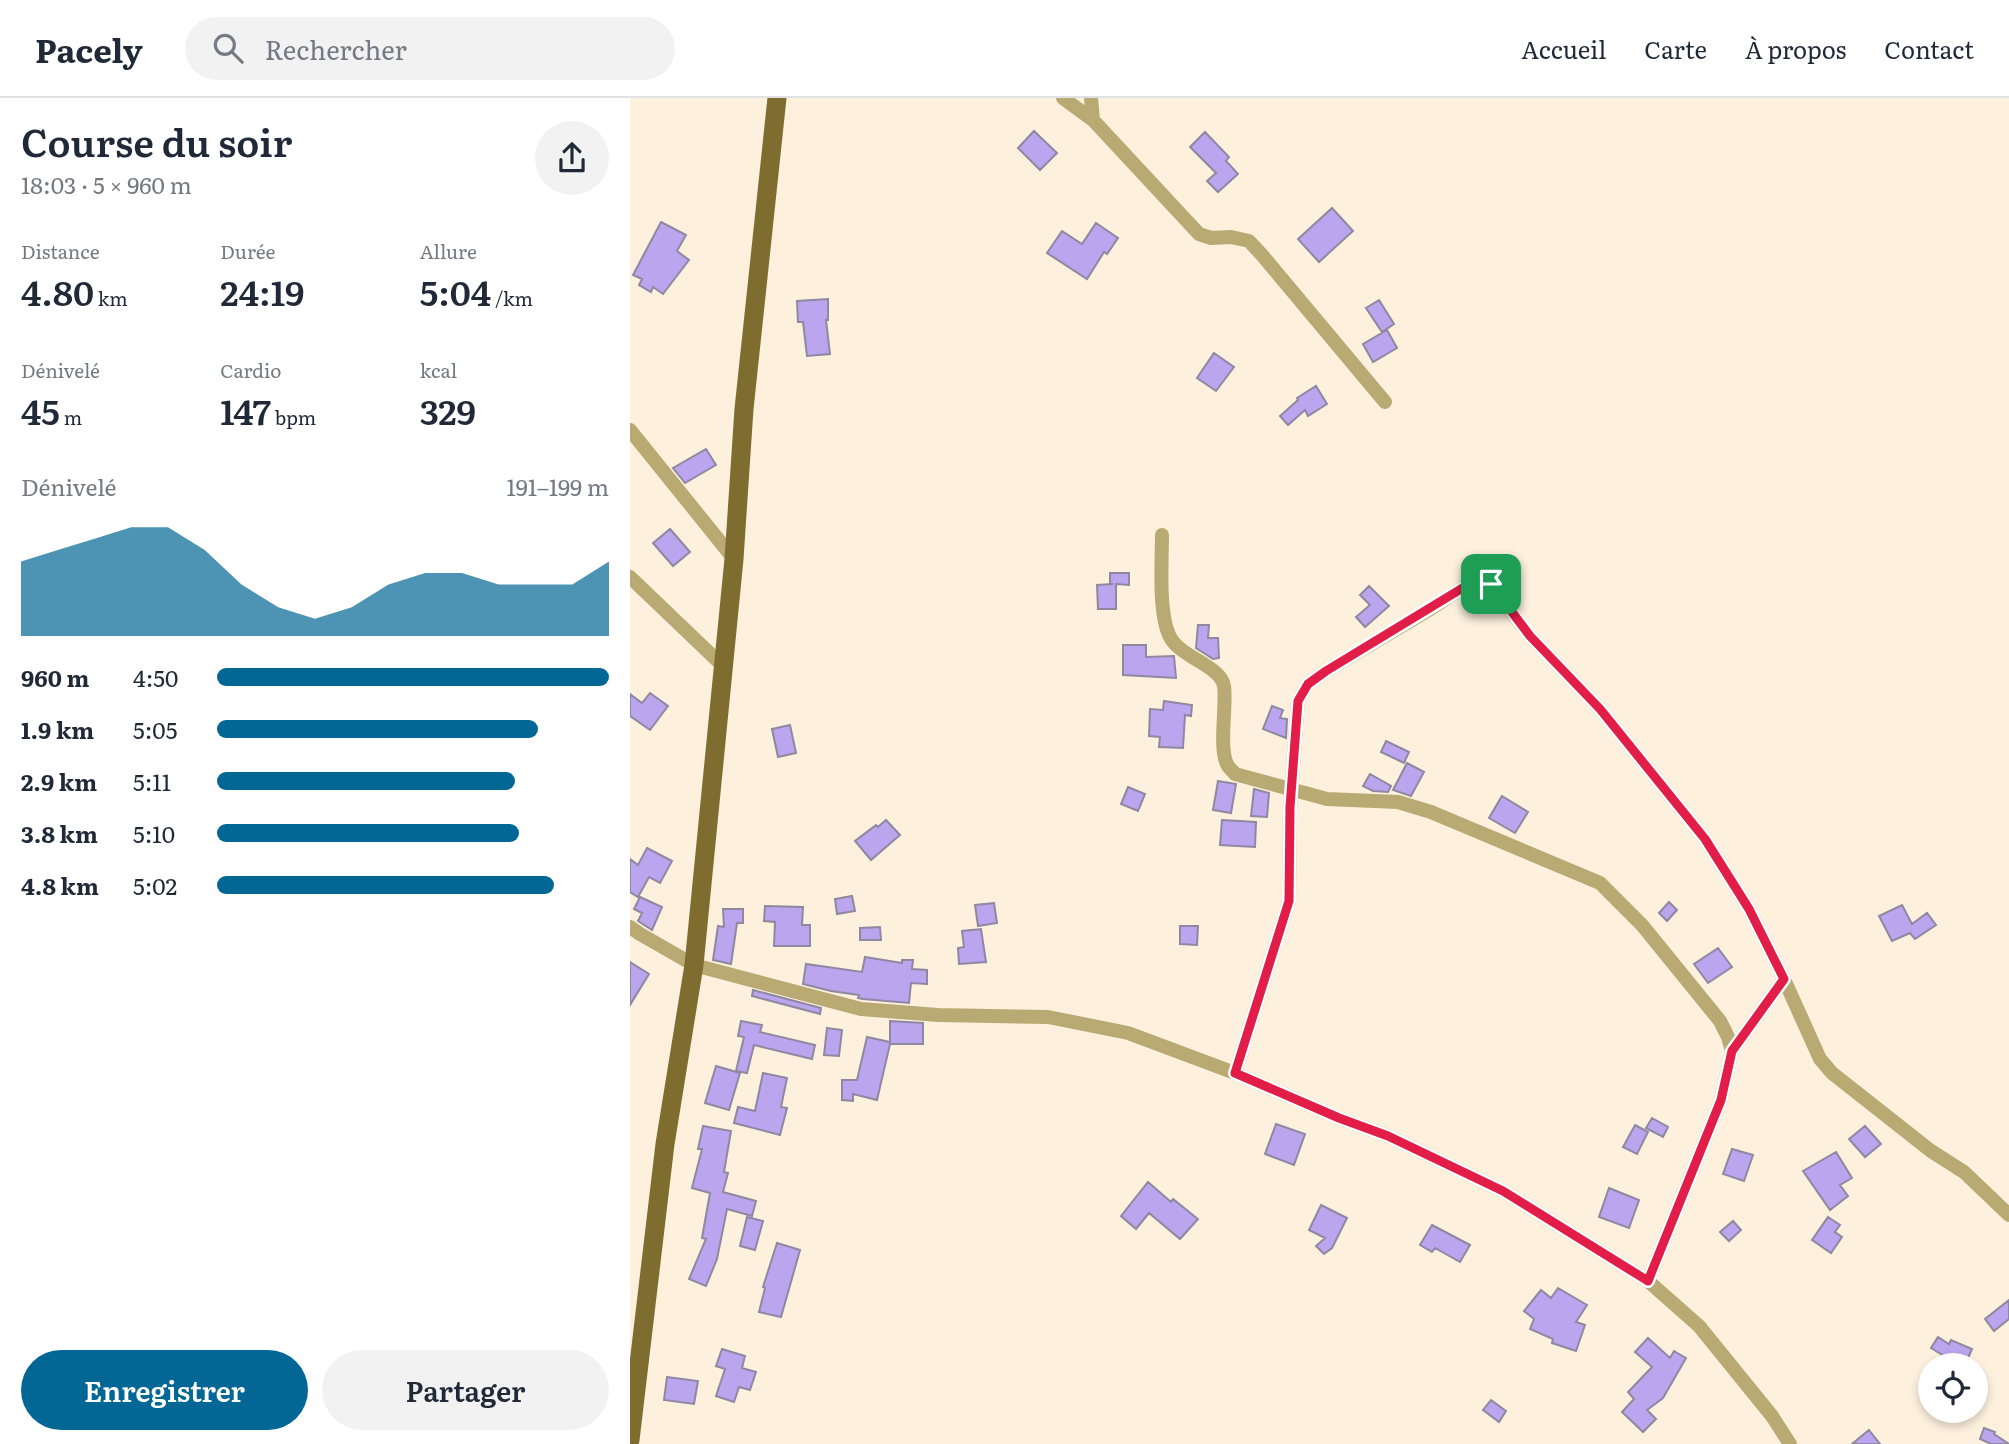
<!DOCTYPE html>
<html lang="fr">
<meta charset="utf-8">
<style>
body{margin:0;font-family:Literata,serif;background:#f2f2f3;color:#1f2937;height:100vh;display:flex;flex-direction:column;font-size:26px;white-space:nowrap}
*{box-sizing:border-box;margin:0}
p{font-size:23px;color:#747a83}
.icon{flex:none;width:38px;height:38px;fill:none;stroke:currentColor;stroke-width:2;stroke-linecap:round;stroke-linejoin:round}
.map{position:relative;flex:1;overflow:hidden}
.drawer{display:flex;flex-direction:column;background:#fff;width:630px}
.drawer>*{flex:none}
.tools{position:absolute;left:1288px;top:1255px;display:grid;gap:14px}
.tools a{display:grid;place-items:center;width:70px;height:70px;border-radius:50%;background:#fff;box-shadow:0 4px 10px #0003;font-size:35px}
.pin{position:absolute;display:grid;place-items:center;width:60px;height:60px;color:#fff;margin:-30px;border-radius:14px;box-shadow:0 4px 10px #0006}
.round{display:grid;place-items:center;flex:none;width:74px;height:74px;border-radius:37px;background:#f2f2f3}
.overview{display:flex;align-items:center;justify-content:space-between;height:119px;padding:0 21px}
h1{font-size:38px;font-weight:600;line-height:52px}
.stats{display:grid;grid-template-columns:repeat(3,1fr);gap:10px;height:119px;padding:7px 21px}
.stats div{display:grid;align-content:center}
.stats b{font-size:35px;font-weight:600}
.stats small{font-size:19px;font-weight:400}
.stats p{font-size:19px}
.chart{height:196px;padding:14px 21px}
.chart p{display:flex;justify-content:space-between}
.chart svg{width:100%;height:126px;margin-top:7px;fill:#026795;opacity:.7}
.primary-button{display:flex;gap:14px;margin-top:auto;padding:14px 21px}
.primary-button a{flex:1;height:80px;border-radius:42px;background:#026795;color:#fff;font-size:28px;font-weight:600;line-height:80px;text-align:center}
.primary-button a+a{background:#f2f2f3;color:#1f2937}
ul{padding:0 21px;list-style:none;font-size:23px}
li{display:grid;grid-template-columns:112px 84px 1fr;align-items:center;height:52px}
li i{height:18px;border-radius:9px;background:#026795}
header{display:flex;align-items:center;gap:42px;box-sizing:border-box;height:98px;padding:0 35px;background:#fff;border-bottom:2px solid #e0e1e3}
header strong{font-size:33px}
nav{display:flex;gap:38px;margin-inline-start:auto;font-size:24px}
.search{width:490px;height:63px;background:#f2f2f3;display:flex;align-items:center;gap:18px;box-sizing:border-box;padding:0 24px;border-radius:38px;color:#747a83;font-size:26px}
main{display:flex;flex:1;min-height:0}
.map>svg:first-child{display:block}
.building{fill:#baa5ee;stroke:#8e88a0;stroke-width:2}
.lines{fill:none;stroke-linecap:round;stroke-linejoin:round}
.minor{stroke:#b9aa74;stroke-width:14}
.major{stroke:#7e6d2f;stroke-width:19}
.route-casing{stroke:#fff;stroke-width:14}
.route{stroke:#e11d48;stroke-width:9}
</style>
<header>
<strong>Pacely</strong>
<div class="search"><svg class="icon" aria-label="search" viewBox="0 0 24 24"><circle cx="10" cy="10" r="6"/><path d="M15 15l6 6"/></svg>Rechercher</div>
<nav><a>Accueil</a><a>Carte</a><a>À propos</a><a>Contact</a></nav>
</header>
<main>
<section class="drawer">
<div class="overview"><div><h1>Course du soir</h1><p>18:03 · 5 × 960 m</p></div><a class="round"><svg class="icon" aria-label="share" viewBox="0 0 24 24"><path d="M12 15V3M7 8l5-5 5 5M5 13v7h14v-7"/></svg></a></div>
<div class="stats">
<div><p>Distance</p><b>4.80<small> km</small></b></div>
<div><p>Durée</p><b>24:19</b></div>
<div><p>Allure</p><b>5:04<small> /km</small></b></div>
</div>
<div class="stats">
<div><p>Dénivelé</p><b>45<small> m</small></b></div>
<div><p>Cardio</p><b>147<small> bpm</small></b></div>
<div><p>kcal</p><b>329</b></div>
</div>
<div class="chart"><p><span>Dénivelé</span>191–199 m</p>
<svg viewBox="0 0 160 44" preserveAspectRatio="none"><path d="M0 44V18L10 14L20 10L30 6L40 6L50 14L60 26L70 34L80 38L90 34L100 26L110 22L120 22L130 26L140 26L150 26L160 18V44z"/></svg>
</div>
<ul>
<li><b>960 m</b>4:50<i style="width:100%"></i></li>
<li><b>1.9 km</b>5:05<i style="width:82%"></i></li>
<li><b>2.9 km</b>5:11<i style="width:76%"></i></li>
<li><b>3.8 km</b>5:10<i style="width:77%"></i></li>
<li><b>4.8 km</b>5:02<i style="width:86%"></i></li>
</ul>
<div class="primary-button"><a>Enregistrer</a><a>Partager</a></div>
</section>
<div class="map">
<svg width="1379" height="1346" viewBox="0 0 1379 1346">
<rect width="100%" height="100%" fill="#fdf1de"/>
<path class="building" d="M404,33L427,55L410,72L388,50Z
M575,34L599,59L596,63L608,76L588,94L577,83L586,75L560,49Z
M702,110L723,133L689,164L668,141Z
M31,124L56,137L47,153L59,162L33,196L23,189L21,194L9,187L12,181L3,177Z
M466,125L488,140L477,156L474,154L457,181L417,155L432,133L452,146Z
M198,201V222H196L200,256L177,258L173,224H168L167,203Z
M749,202L764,226L752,234L736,210Z
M757,232L767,250L743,264L733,246Z
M584,255L604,269L586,293L567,280Z
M686,288L697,306L678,318L675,312L658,327L650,318L668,302L667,300Z
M76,351L86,367L55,385L43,370Z
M40,431L60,454L43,468L23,445Z
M480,475H499V487L486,486V511H468L467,487L483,486H480Z
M739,488L759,508L735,529L726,519L740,507L730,497Z
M568,527H579L578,540H588L589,560L583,561L566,550Z
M493,547H516V559L544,558L546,580L493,577Z
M20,595L38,608L20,632L0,618V596L12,605Z
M534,603L562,607L561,618L555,617L553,650L529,649L530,639L519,638L520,611L533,612Z
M642,608L653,612L650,620L657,621L656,640L633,631Z
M160,627L166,655L148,659L142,631Z
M756,643L779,654L774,665L751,654Z
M777,665L794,674L781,698L763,692Z
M740,676L761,688L758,694L743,693L733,688Z
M588,683L606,686L601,715L583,712Z
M498,689L515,696L508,713L491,706Z
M624,691L639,695L637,719L621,718Z
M872,698L898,714L885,735L859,720Z
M256,722L270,737L241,762L225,743L246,727L248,729Z
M592,722L626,724L625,749L590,747Z
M17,750L42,763L30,785L19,779L8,799L0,794V761L8,767Z
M222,798L225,813L207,816L205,801Z
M10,799L32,809L22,832L8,823L12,815L4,811Z
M1039,804L1047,812L1037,823L1029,815Z
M364,805L367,825L348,828L345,807Z
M1272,807L1282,826L1297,815L1306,827L1285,841L1280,835L1262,843L1249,818Z
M135,808L173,809L172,827H180V848H144L145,824L134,823Z
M93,811H113V825H107L101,866L83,862L88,828L94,829Z
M550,828H568L567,847L550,846Z
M250,829L251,842H230V830Z
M351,831L356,864L329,866L328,850L334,849L332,833Z
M1088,850L1102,869L1078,885L1064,866Z
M235,859L272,865V862H283L282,871L297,872V886L281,885L279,905L233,901L228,900L229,897L201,893L173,886L176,866L232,874Z
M0,864L19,876L0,907Z
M123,892L191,910L190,916L122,898Z
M111,923L132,927L130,934L185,947L182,961L124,947L117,975L106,973L114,939L108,938Z
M260,923L293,925V946H260L247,1002L223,996V1003L212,1002V982H227L237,939L260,944Z
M197,930L212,932L209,958L194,957Z
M86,968L110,975L99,1012L75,1005Z
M133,975L157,980L151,1009L157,1010L150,1037L104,1025L108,1009L125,1013Z
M1022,1020L1038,1029L1033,1039L1016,1030Z
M646,1026L675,1036L664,1067L635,1056Z
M1005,1027L1018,1034L1007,1056L993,1049Z
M73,1028L101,1033L94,1074L98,1075L93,1094L126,1103L122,1118L97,1111L87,1161L76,1188L59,1181L76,1141L72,1140L80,1095L62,1090L72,1051H68Z
M1235,1028L1251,1046L1235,1059L1219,1041Z
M1102,1051L1123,1057L1114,1083L1093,1076Z
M1206,1054L1222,1080L1210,1087L1218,1098L1200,1112L1173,1073Z
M518,1084L541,1104L543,1101L568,1121L550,1141L519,1115L506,1131L491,1118Z
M979,1090L1009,1102L999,1130L969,1119Z
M691,1107L717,1120L702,1150L694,1156L686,1148L695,1140L679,1132Z
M117,1119L133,1123L125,1152L110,1148Z
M1198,1119L1210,1127L1205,1134L1212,1139L1201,1155L1182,1142Z
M1103,1123L1111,1132L1099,1143L1090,1134Z
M802,1127L840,1147L830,1164L805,1150L802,1154L790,1147Z
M147,1145L170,1152L151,1219L129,1214L135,1190L133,1189Z
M928,1190L957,1207L946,1224L955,1227L946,1253L922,1245L923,1241L900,1231L904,1221L894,1213L911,1192L921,1200Z
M1379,1202V1221L1364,1233L1355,1221Z
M1308,1239L1319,1246L1321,1242L1342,1251L1335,1267H1318L1311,1264L1314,1258L1301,1250Z
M1018,1240L1040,1260L1044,1253L1056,1260L1033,1300L1017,1312L1026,1321L1013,1334L992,1314L1004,1301L998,1294L1022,1269L1005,1254Z
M92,1251L115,1258L112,1270L126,1274L120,1292L109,1289L104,1304L86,1298L95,1271L86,1268Z
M37,1279L68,1283L64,1306L34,1302Z
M861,1302L876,1313L869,1324L853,1312Z
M1354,1330L1365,1334L1364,1336L1379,1346H1361L1350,1341Z
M1239,1332L1250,1346H1222Z"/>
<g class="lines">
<path class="minor" d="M433,0L463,22L569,136L581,140L601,139L619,143L632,157L755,304
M461,0L463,22
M0,332L104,461
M532,437C532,463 528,516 540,539C550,559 591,568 594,588C597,608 588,652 598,668C600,671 603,673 605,676L697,701L768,704L801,714L970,785L1012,827L1090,923L1098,939L1102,953L1091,1002L1018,1183
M0,479L93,568
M0,829L10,836L64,867L231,911L308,917L418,919L498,935L605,975L709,1020L758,1038L873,1093L1018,1183L1069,1228L1142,1318L1160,1346
M1102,953L1154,881
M605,975L659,803L660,709L668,603L678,586L696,573L802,510L838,486L849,480L856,481L900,538L970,611L1075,741L1119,811L1154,881L1190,961L1202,975L1301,1053L1334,1074L1379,1117"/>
<path class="major" d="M0,1342L35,1046L64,867L104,461L114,311L147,0"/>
</g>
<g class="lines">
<g class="route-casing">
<path id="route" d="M849,480L856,481L861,486L900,538L970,611L1075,741L1119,811L1154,881L1102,953L1091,1002L1018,1183L873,1093L758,1038L709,1020L605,975L659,803L660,709L668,603L678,586L696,573Z"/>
</g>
<use href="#route" class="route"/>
</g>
</svg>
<div class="tools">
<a><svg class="icon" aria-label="locate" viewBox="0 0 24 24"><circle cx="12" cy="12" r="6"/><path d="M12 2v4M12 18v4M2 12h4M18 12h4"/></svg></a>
</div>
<div class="pin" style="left:861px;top:486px;background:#1e9e55"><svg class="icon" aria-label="arrive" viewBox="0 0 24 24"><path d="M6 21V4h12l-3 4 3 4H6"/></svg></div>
</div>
</main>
